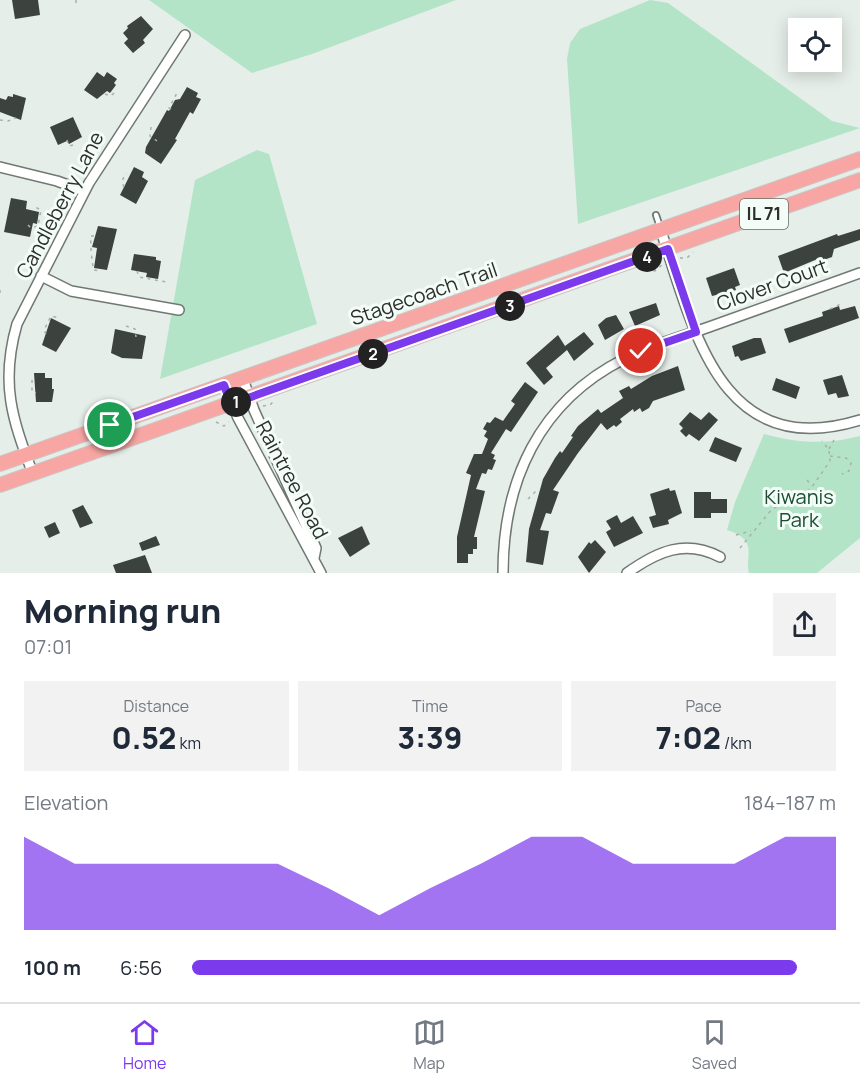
<!DOCTYPE html>
<meta charset="utf-8">
<style>
body{margin:0;font-family:Manrope,sans-serif;background:#f2f2f3;color:#1f2937;height:100vh;display:flex;flex-direction:column;font-size:22px;white-space:nowrap}
*{box-sizing:border-box;margin:0}
p{font-size:20px;color:#747a83}
.icon{flex:none;width:33px;height:33px;fill:none;stroke:currentColor;stroke-width:2;stroke-linecap:round;stroke-linejoin:round}
.map{position:relative;height:573px;overflow:hidden}
.panel{display:flex;flex-direction:column;background:#fff;flex:1}
.panel>*{flex:none}
.fabs{position:absolute;left:788px;top:18px;display:grid;gap:12px}
.fabs a{display:grid;place-items:center;width:54px;height:54px;border-radius:0px;background:#fff;box-shadow:0 3px 15px #0003;font-size:30px}
.pin{position:absolute;display:grid;place-items:center;width:51px;height:51px;color:#fff;margin:-26px;border:3px solid #fff;border-radius:50%;box-shadow:0 2px 6px #0007}
.km{position:absolute;width:30px;height:30px;margin:-15px;border-radius:50%;background:#222;color:#fff;font-size:16px;line-height:30px;text-align:center}
.round{display:grid;place-items:center;flex:none;width:63px;height:63px;border-radius:0px;background:#f2f2f3}
.headline{display:flex;align-items:center;justify-content:space-between;height:102px;padding:0 24px}
h1{font-size:33px;font-weight:800;line-height:45px}
.stats{display:grid;grid-template-columns:repeat(3,1fr);gap:9px;height:102px;padding:6px 24px}
.stats div{display:grid;align-content:center;border-radius:0px;background:#f2f2f3;text-align:center}
.stats b{font-size:30px;font-weight:800}
.stats small{font-size:16px;font-weight:400}
.stats p{font-size:16px}
.chart{height:168px;padding:12px 24px}
.chart p{display:flex;justify-content:space-between}
.chart svg{width:100%;height:108px;margin-top:6px;fill:#7c3aed;opacity:.7}
ul{padding:0 24px;list-style:none;font-size:20px}
li{display:grid;grid-template-columns:96px 72px 1fr;align-items:center;height:45px}
li i{height:15px;border-radius:8px;background:#7c3aed}
.tabs{display:flex;justify-content:space-around;align-items:center;height:84px;border-top:2px solid #e0e1e3;background:#fff;font-size:16px;color:#747a83}
.tabs a{display:grid;justify-items:center;gap:3px}
.tabs .selected{color:#7c3aed}
.map>svg:first-child{display:block}
.green{fill:#b3e4c8}
.building{fill:#3c433f}
.lines{fill:none;stroke-linecap:round;stroke-linejoin:round}
.service-casing{stroke:#707873;stroke-width:8}
.minor-casing{stroke:#707873;stroke-width:12}
.primary-casing{stroke:#c8c9c8;stroke-width:16}
.path{stroke:#a9afab;stroke-width:1.5;stroke-dasharray:3 4.5;stroke-linecap:butt}
.service{stroke:#fff;stroke-width:4.5}
.minor{stroke:#fff;stroke-width:9}
.primary{stroke:#f8a6a3;stroke-width:14}
.route-casing{stroke:#fff;stroke-width:12}
.route{stroke:#7c3aed;stroke-width:8}
.labels{text-anchor:middle;stroke-width:6;stroke-linejoin:round;paint-order:stroke}
.shield{fill:#f3fcf6;stroke:#686c69;stroke-width:1.5}
.shield-label{font-size:18px;font-weight:bold;fill:#2c2f2d}
.street-label{font-size:20px;fill:#2c2f2d;stroke:#f3fcf6}
.park-label{font-size:20px;fill:#1b4d35;stroke:#f3fcf6}
</style>
<div class="map">
<svg width="860" height="573" viewBox="0 0 860 573">
<rect width="100%" height="100%" fill="#e6eee9"/>
<path class="green" d="M149,0H456L312,54L252,73Z
M650,0L668,3L832,121L860,128L578,224L567,59L570,43L580,29Z
M257,150L269,154L317,324L160,379L195,180Z
M764,434C797,443 826,445 860,436V538L817,573H749C744,557 760,540 727,530L735,502Z"/>
<path class="building" d="M12,0H38L40,15L15,19Z
M141,16L153,29L143,40L145,43L133,53L124,43L128,39L123,33L128,28L127,26Z
M97,72L104,77L107,72L117,79L114,83L116,85L110,93L107,91L97,99L84,90Z
M187,87L198,93L196,97L201,99L193,114L190,112L175,139L177,140L161,164L145,153L146,147L167,110L169,111L175,100L180,99Z
M13,94L26,98L21,120L0,112V98L6,100L8,96L13,97Z
M73,117L82,137L69,144L67,141L58,145L50,127Z
M134,167L144,172L142,177L148,181L136,204L120,195Z
M11,198L27,201L26,209L39,212L37,224L33,223L30,237L4,232Z
M98,226L117,229L107,270L94,268L97,248L92,247Z
M860,229V240L834,249L832,257L821,261L820,258L784,273L778,256L837,234L838,236Z
M134,254L156,257V260L161,261L158,279L146,277L147,273L131,270Z
M734,268L740,285L735,287L736,290L712,296L706,278Z
M656,303L660,315L635,326L629,312Z
M839,306L840,310L855,306L859,318L789,343L784,329L823,316L822,312Z
M616,315L624,329L605,340L598,325L606,318Z
M51,318L71,328L56,352L42,345Z
M115,329L146,336L142,359L122,358L111,353Z
M584,332L594,344L574,361L567,350L546,368L553,377L544,385L526,363L558,335L565,346Z
M754,338H761L766,353L741,361L738,356L735,357L732,346Z
M678,366L685,390L653,401L649,408L642,412L640,408L634,412L633,409L620,419L622,422L616,427L614,425L607,430L601,423L578,453L553,490L559,492L551,514L546,513L540,530L549,531L543,565L526,562L529,529L543,479L555,458L560,451L562,453L573,437L571,436L578,426L598,409L601,413L623,398L619,391L629,386L631,389L652,376Z
M34,373H45V378H52V389H54L52,402H36Z
M842,375L849,396L838,398L836,393L828,395L823,380Z
M776,378L800,387L796,399L772,390Z
M525,382L538,392L511,432L506,429L491,453L495,455L493,459L496,460L492,470L488,469L486,474L482,473L476,489L485,491L474,537H477V549H473V554H468V563H457V537L471,475L466,473L474,454H482L488,439L484,436L487,431L483,429L487,422L490,423L495,417L503,421L515,404L511,401Z
M690,412L701,420L709,412L718,420L699,441L689,434L686,437L680,431L683,428L679,424Z
M715,437L742,448L736,462L709,451Z
M669,488L670,491L675,490L682,513L668,520L669,524L653,528L649,517L656,515L650,494Z
M694,492H711V499H727V513H711V518H694Z
M83,505L93,523L80,528L72,510Z
M617,515L621,523L633,516L643,533L614,547L606,532L611,529L606,521Z
M55,522L60,533L49,538L44,527Z
M362,526L370,544L350,557L338,538Z
M156,536L160,545L142,551L139,543Z
M595,540L606,552L589,573L578,557L589,542L591,544Z
M145,555L152,573H116L113,565Z"/>
<g class="lines">
<g class="service-casing">
<path id="service" d="M656,215L660,227"/>
</g>
<g class="minor-casing">
<path id="minor" d="M0,167L57,181L84,191
M661,231C694,330 720,463 860,420
M41,276L71,291L179,310
M243,379L254,410L316,548L314,558
M224,385L238,418L321,573
M33,474C12,419 0,383 17,324L89,183L185,35
M503,573C503,481 539,402 624,359C651,345 681,337 709,327C760,309 810,291 860,273
M627,573C658,551 685,539 720,557"/>
</g>
<g class="primary-casing">
<path id="primary" d="M0,464L860,159
M0,485L860,180"/>
</g>
<path class="path" d="M76,3V0
M105,94L110,96L117,91
M171,109L169,108L178,91
M0,120L8,121L16,118
M151,127L150,136L157,141
M67,140L69,146L77,144
M124,187L122,181L126,173
M28,225L31,228L38,226L41,210L33,206
M94,236H91C90,242 92,266 94,270L100,271
M680,258H687L693,252
M646,269L655,271L662,265
M137,271L139,277L166,282
M0,290V296
M830,309L843,303
M126,326L135,329L136,337
M46,334L44,330L51,316L60,318
M32,380V392L36,393
M263,406L270,405L274,401
M216,422L224,426L229,422
M829,449L834,440
M830,456L846,458L851,463L849,471L842,474
M807,480L812,486
M528,499L535,492L538,493
M736,535L751,531
M740,548L772,509L804,494L812,487L830,461L829,450L822,441"/>
<use href="#service" class="service"/>
<use href="#minor" class="minor"/>
<use href="#primary" class="primary"/>
</g>
<g class="lines">
<g class="route-casing">
<path id="route" d="M110,425L224,385L231,404L668,249L696,332L641,351"/>
</g>
<use href="#route" class="route"/>
</g>
<g class="labels">
<rect class="shield" x="740" y="199" width="48" height="30" rx="4.5"/>
<g class="shield-label">
<text x="764" y="220">IL 71</text>
</g>
<g class="street-label">
<text transform="translate(60 205) rotate(-62)" y="7">Candleberry Lane</text>
<text transform="translate(772 285) rotate(-20)" y="7">Clover Court</text>
<text transform="translate(424 294) rotate(-19)" y="7">Stagecoach Trail</text>
<text transform="translate(292 480) rotate(62)" y="7">Raintree Road</text>
</g>
<g class="park-label">
<text x="799" y="504">Kiwanis<tspan x="799" dy="23">Park</tspan></text>
</g>
</g>
</svg>
<div class="fabs">
<a><svg class="icon" aria-label="locate" viewBox="0 0 24 24"><circle cx="12" cy="12" r="6"/><path d="M12 2v4M12 18v4M2 12h4M18 12h4"/></svg></a>
</div>
<div class="pin" style="left:110px;top:425px;background:#1e9e55"><svg class="icon" aria-label="arrive" viewBox="0 0 24 24"><path d="M6 21V4h12l-3 4 3 4H6"/></svg></div>
<div class="pin" style="left:641px;top:351px;background:#d93025"><svg class="icon" aria-label="check" viewBox="0 0 24 24"><path d="M5 12l5 5 9-10"/></svg></div>
<b class="km" style="left:236px;top:402px">1</b>
<b class="km" style="left:373px;top:354px">2</b>
<b class="km" style="left:510px;top:306px">3</b>
<b class="km" style="left:647px;top:257px">4</b>
</div>
<section class="panel">
<div class="headline"><div><h1>Morning run</h1><p>07:01</p></div><a class="round"><svg class="icon" aria-label="share" viewBox="0 0 24 24"><path d="M12 15V3M7 8l5-5 5 5M5 13v7h14v-7"/></svg></a></div>
<div class="stats">
<div><p>Distance</p><b>0.52<small> km</small></b></div>
<div><p>Time</p><b>3:39</b></div>
<div><p>Pace</p><b>7:02<small> /km</small></b></div>
</div>
<div class="chart"><p><span>Elevation</span>184–187 m</p>
<svg viewBox="0 0 160 44" preserveAspectRatio="none"><path d="M0 44V6L10 17L20 17L30 17L40 17L50 17L60 27L70 38L80 27L90 17L100 6L110 6L120 17L130 17L140 17L150 6L160 6V44z"/></svg>
</div>
<ul>
<li><b>100 m</b>6:56<i style="width:94%"></i></li>
</ul>
</section>
<nav class="tabs">
<a class="selected"><svg class="icon" aria-label="home" viewBox="0 0 24 24"><path d="M3 11l9-7 9 7M6 9v11h12V9"/></svg>Home</a>
<a><svg class="icon" aria-label="map" viewBox="0 0 24 24"><path d="M3 6l6-2 6 2 6-2v14l-6 2-6-2-6 2zM9 4v14M15 6v14"/></svg>Map</a>
<a><svg class="icon" aria-label="saved" viewBox="0 0 24 24"><path d="M7 4h10v16l-5-4-5 4z"/></svg>Saved</a>
</nav>
